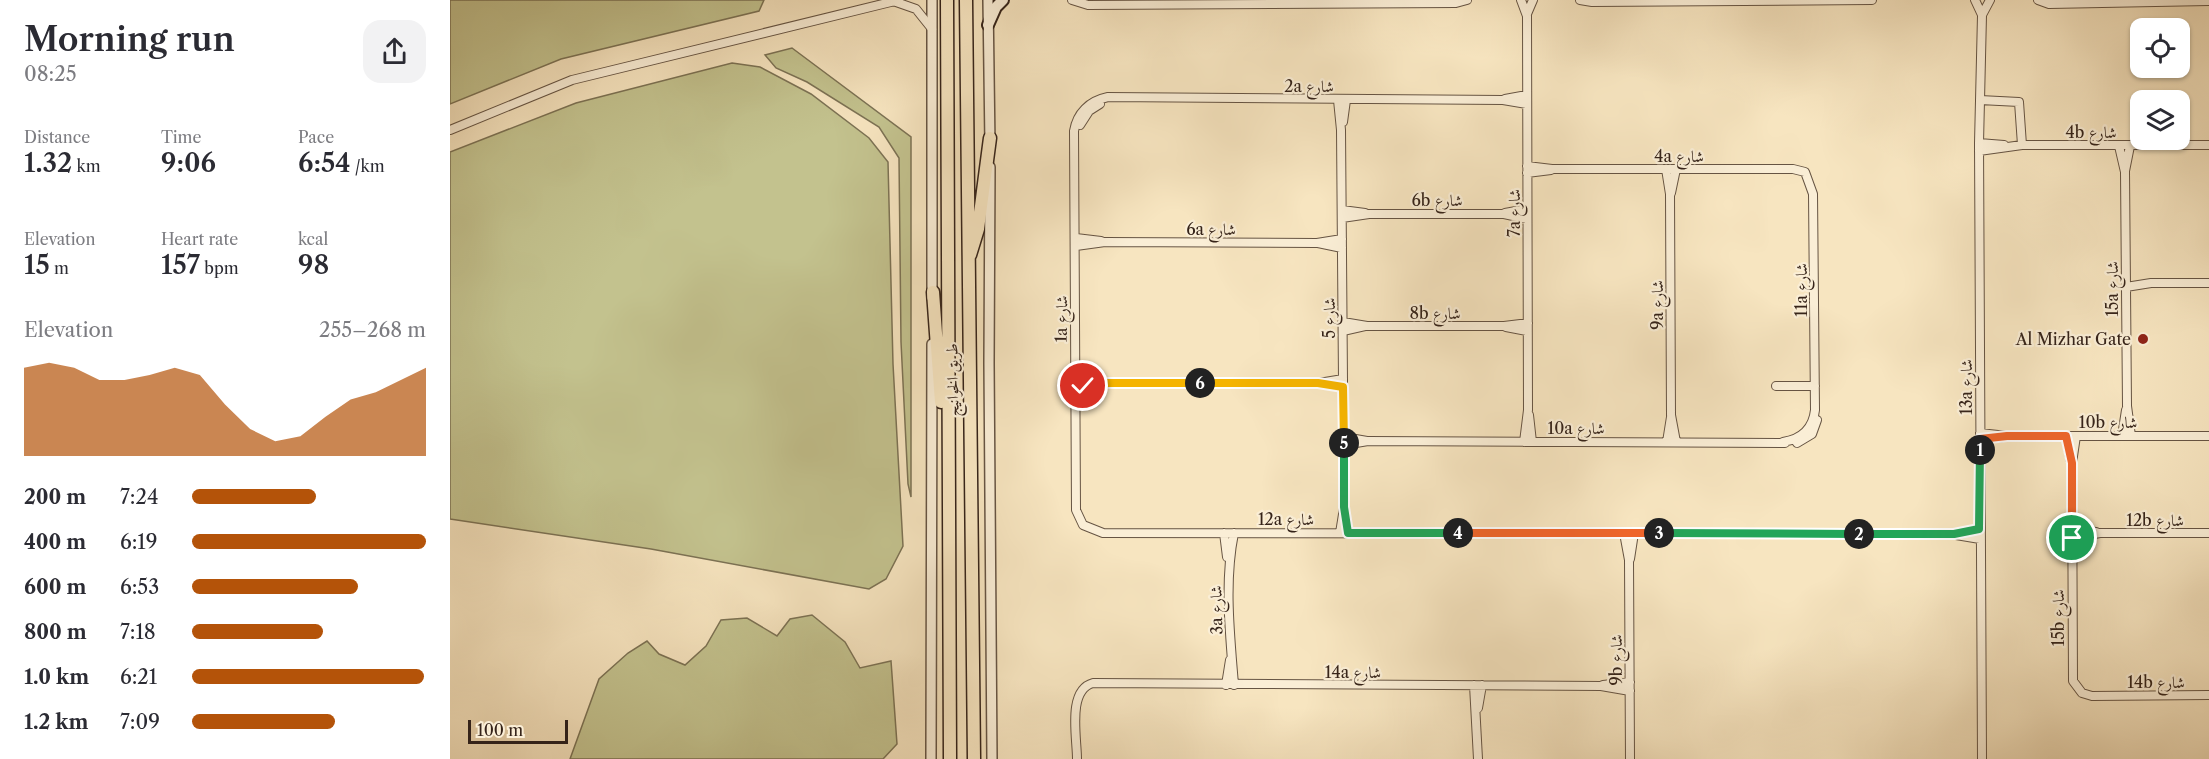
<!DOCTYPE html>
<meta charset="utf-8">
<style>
body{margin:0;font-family:"Libre Caslon Text",Amiri,serif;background:#f2f2f3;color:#2b2b33;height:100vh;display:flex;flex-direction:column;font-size:22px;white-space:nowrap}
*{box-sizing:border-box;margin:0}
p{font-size:20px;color:#7c7c81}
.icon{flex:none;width:33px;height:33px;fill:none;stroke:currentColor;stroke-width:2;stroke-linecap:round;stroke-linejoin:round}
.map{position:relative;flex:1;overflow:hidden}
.sheet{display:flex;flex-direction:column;background:#fff;width:450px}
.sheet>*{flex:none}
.tools{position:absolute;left:1680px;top:18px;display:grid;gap:12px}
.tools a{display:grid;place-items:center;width:60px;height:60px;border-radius:12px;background:#fff;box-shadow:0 2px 4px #0004;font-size:30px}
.scale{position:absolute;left:18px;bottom:15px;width:100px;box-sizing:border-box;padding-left:6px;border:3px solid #352319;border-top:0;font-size:16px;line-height:21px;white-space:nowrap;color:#352319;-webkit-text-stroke:4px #faeed6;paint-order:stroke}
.pin{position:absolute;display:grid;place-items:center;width:51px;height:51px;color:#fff;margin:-26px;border:3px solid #fff;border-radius:50%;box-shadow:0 2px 6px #0007}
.km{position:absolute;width:30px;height:30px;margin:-15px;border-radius:50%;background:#222;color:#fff;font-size:16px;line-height:30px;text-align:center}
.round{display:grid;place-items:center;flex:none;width:63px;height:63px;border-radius:18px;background:#f2f2f3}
.summary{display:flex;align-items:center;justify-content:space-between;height:102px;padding:0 24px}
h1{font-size:33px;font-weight:600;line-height:45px}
.metrics{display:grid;grid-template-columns:repeat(3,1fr);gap:9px;height:102px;padding:6px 24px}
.metrics div{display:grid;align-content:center}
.metrics b{font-size:26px;font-weight:600}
.metrics small{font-size:16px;font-weight:400}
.metrics p{font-size:16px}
.chart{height:168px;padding:12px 24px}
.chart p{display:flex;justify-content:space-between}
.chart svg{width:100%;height:108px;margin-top:6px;fill:#b45309;opacity:.7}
ul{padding:0 24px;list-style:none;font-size:20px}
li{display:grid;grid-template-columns:96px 72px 1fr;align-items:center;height:45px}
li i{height:15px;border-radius:8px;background:#b45309}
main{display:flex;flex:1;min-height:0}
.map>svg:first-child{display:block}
.green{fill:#c3c28e;stroke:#7c7254;stroke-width:1.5}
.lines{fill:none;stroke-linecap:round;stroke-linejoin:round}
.minor-casing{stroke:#665443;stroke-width:10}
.tertiary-casing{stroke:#665443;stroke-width:12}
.secondary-casing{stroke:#352319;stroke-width:14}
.trunk-casing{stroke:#352319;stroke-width:15}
.minor{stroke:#faeed6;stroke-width:8}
.tertiary{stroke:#faeed6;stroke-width:9}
.secondary{stroke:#faeed6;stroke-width:10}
.trunk{stroke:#f7e5c0;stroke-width:12}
.split-1-casing{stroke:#fff;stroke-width:12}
.split-2-casing{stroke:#fff;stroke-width:12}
.split-3-casing{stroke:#fff;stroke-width:12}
.split-4-casing{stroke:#fff;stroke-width:12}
.split-5-casing{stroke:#fff;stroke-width:12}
.split-6-casing{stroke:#fff;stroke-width:12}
.split-7-casing{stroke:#fff;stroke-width:12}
.split-1{stroke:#f0652b;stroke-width:8}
.split-2{stroke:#22a559;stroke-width:8}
.split-3{stroke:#22a559;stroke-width:8}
.split-4{stroke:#f0652b;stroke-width:8}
.split-5{stroke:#22a559;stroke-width:8}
.split-6{stroke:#f5b400;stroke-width:8}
.split-7{stroke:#f5b400;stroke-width:8}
.poi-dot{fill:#8f2418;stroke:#faeed6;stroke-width:2}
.labels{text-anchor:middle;stroke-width:4.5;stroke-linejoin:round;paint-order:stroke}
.street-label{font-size:16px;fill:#352319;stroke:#faeed6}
.poi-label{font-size:16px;fill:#352319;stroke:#faeed6;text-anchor:end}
</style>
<main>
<section class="sheet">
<div class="summary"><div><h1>Morning run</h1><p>08:25</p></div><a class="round"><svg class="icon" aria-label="share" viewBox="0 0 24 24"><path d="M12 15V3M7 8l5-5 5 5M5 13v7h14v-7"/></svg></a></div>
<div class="metrics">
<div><p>Distance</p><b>1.32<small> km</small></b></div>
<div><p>Time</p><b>9:06</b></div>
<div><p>Pace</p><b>6:54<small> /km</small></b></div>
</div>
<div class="metrics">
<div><p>Elevation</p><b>15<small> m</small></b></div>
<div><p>Heart rate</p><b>157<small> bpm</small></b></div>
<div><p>kcal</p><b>98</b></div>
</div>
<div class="chart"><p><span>Elevation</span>255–268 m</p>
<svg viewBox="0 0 160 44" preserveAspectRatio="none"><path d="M0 44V8L10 6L20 8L30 13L40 13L50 11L60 8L70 11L80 23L90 33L100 38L110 36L120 28L130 21L140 18L150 13L160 8V44z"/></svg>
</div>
<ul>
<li><b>200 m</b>7:24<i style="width:53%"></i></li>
<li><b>400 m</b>6:19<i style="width:100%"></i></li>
<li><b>600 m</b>6:53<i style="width:71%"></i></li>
<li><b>800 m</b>7:18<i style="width:56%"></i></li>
<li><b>1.0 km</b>6:21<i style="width:99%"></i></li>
<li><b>1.2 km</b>7:09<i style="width:61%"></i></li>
</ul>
</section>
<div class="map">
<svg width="1759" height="759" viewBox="0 0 1759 759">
<rect width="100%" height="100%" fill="#f7e5c0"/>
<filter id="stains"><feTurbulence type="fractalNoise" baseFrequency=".00333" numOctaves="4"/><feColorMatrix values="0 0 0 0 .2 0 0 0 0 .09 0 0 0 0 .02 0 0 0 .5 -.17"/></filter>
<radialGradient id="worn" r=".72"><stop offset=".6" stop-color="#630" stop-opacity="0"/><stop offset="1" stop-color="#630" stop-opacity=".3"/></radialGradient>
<path class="green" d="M0,0H314L309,11L111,59L0,104Z
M342,48L461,137V497L458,484L451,342L449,158L429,127L357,82L326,68L315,55Z
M282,63L310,67L361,94L419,138L438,162L443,364L453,546L436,579L419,589L201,549L0,519V152L126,103Z
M362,615L395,642L410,668L441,661L447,744L433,759H120L149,679L178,653L197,641L209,654L235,665L256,646L271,620L297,618L327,636L340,619Z"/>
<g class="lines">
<g class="minor-casing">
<path id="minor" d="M622,0L638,5L1006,3L1017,0
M1071,0L1077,16L1078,410L1074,442
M1130,0L1142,2L1422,0
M1525,0L1532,15
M1588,0L1599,4L1759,1
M446,2L466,9L482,29
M1077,14L1083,0
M1055,99L1077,95
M888,100L891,130L894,507L898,533
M1530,100L1569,102L1572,145
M1077,104L1053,100L658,97C639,101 627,113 624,131L626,510L633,525L653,533L1504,534L1529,529
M893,122L896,100
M630,125L639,111L650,104
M0,130L122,80L449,0
M1529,143L1554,145
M1669,146L1675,172L1677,406L1681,436
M1529,151L1572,145H1759
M1077,166L1102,169H1343L1355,172L1363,194L1365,410C1363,429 1352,439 1333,442
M1216,169L1220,194L1221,415L1226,442
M1675,171L1680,146
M1077,173L1101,170
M1221,193L1226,169
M892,210L915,213
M1055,213L1077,209
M892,218L919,214H1054L1077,219
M626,238L651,241
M868,243L892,248
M626,246L655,242L867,243L892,239
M1676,287L1701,283H1759
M893,322L917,326H1054L1078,323
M1056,327L1077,331
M893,331L915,326
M869,383L893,379
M624,386L658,383H868L893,387
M1326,386H1365
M1079,415L1082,442
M1530,433L1557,436H1759
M1616,436L1621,462
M1626,436L1622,463L1623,681L1632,693L1642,696L1759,695
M1672,436L1676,410
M894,437L917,441
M1530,439L1553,437
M1217,442L1221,417
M1347,443L1362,434L1367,420
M894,445L918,441L1335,443
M1621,529L1646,532
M774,533L777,557
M784,533C774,583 780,634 784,685
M890,533L894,508
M1174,533L1179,560L1180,759
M1506,535L1530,539
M1622,538L1650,533H1759
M1180,559L1184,533
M776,685L780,660
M1024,685L1028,759
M1153,685L1180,682
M1028,708L1032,685
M627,759C627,737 617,690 643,683L1151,686L1180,691
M1532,759L1529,143L1532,15L1540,0"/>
</g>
<g class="tertiary-casing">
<path id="tertiary" d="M538,0L540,145
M540,167L539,363L542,759
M482,298V0
M481,759L482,344"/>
</g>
<g class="secondary-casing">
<path id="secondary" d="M538,25L546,7L553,0"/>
</g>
<g class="trunk-casing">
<path id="trunk" d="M497,0L500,759
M516,0L524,759
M520,255L528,229L540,138
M483,292L491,402"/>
</g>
<use href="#minor" class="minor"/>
<use href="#tertiary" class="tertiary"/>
<use href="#secondary" class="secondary"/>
<use href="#trunk" class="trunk"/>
</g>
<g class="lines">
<g class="split-1-casing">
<path id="split-1" d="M1530,450V439L1557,436H1616L1622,463V538"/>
</g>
<g class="split-2-casing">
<path id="split-2" d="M1409,534H1504L1529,529L1530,450"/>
</g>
<g class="split-3-casing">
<path id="split-3" d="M1209,533L1409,534"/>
</g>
<g class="split-4-casing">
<path id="split-4" d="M1008,533H1209"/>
</g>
<g class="split-5-casing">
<path id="split-5" d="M894,443V507L898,533H1008"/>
</g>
<g class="split-6-casing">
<path id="split-6" d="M750,383H868L893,387L894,443"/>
</g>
<g class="split-7-casing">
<path id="split-7" d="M633,386L658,383H750"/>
</g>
<use href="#split-1" class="split-1"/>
<use href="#split-2" class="split-2"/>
<use href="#split-3" class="split-3"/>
<use href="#split-4" class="split-4"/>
<use href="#split-5" class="split-5"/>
<use href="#split-6" class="split-6"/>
<use href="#split-7" class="split-7"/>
</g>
<circle class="poi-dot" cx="1693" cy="339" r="6"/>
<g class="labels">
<g class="street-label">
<text x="859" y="92">2a شارع</text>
<text x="1641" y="138">4b شارع</text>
<text x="1229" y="162">4a شارع</text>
<text x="987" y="206">6b شارع</text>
<text transform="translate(1064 213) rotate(-90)" y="6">7a شارع</text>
<text x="761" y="235">6a شارع</text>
<text transform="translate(1662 289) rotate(-90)" y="6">15a شارع</text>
<text transform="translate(1351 290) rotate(-90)" y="6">11a شارع</text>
<text transform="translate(1207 305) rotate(-90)" y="6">9a شارع</text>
<text x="985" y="319">8b شارع</text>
<text transform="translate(879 318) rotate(-90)" y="6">شارع 5</text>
<text transform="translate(611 319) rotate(-89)" y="6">1a شارع</text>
<text transform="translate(502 380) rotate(-91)" y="6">طريق الخوانيج</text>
<text transform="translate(1516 387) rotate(-90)" y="6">13a شارع</text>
<text x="1658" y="428">10b شارع</text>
<text x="1126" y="434">10a شارع</text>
<text x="836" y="525">12a شارع</text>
<text x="1705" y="526">12b شارع</text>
<text transform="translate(766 610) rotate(-91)" y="6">3a شارع</text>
<text transform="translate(1608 618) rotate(-90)" y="6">15b شارع</text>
<text transform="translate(1166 660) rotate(-90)" y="6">9b شارع</text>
<text x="903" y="678">14a شارع</text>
<text x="1706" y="688">14b شارع</text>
</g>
<g class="poi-label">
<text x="1681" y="345">Al Mizhar Gate</text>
</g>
</g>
<rect width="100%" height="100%" filter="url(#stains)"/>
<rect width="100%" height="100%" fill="url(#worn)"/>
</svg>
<div class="tools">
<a><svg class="icon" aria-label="locate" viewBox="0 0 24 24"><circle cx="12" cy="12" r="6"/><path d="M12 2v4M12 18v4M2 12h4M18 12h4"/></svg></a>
<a><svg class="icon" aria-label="layers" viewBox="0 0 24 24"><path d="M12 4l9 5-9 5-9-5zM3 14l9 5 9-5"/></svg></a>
</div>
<div class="scale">100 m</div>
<div class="pin" style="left:1622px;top:538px;background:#1e9e55"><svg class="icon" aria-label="arrive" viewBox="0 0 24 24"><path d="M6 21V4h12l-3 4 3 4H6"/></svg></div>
<div class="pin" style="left:633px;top:386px;background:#d93025"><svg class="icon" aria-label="check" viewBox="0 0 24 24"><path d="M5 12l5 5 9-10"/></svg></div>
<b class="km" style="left:1530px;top:450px">1</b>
<b class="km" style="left:1409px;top:534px">2</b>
<b class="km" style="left:1209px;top:533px">3</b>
<b class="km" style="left:1008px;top:533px">4</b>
<b class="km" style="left:894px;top:443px">5</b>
<b class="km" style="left:750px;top:383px">6</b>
</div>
</main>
